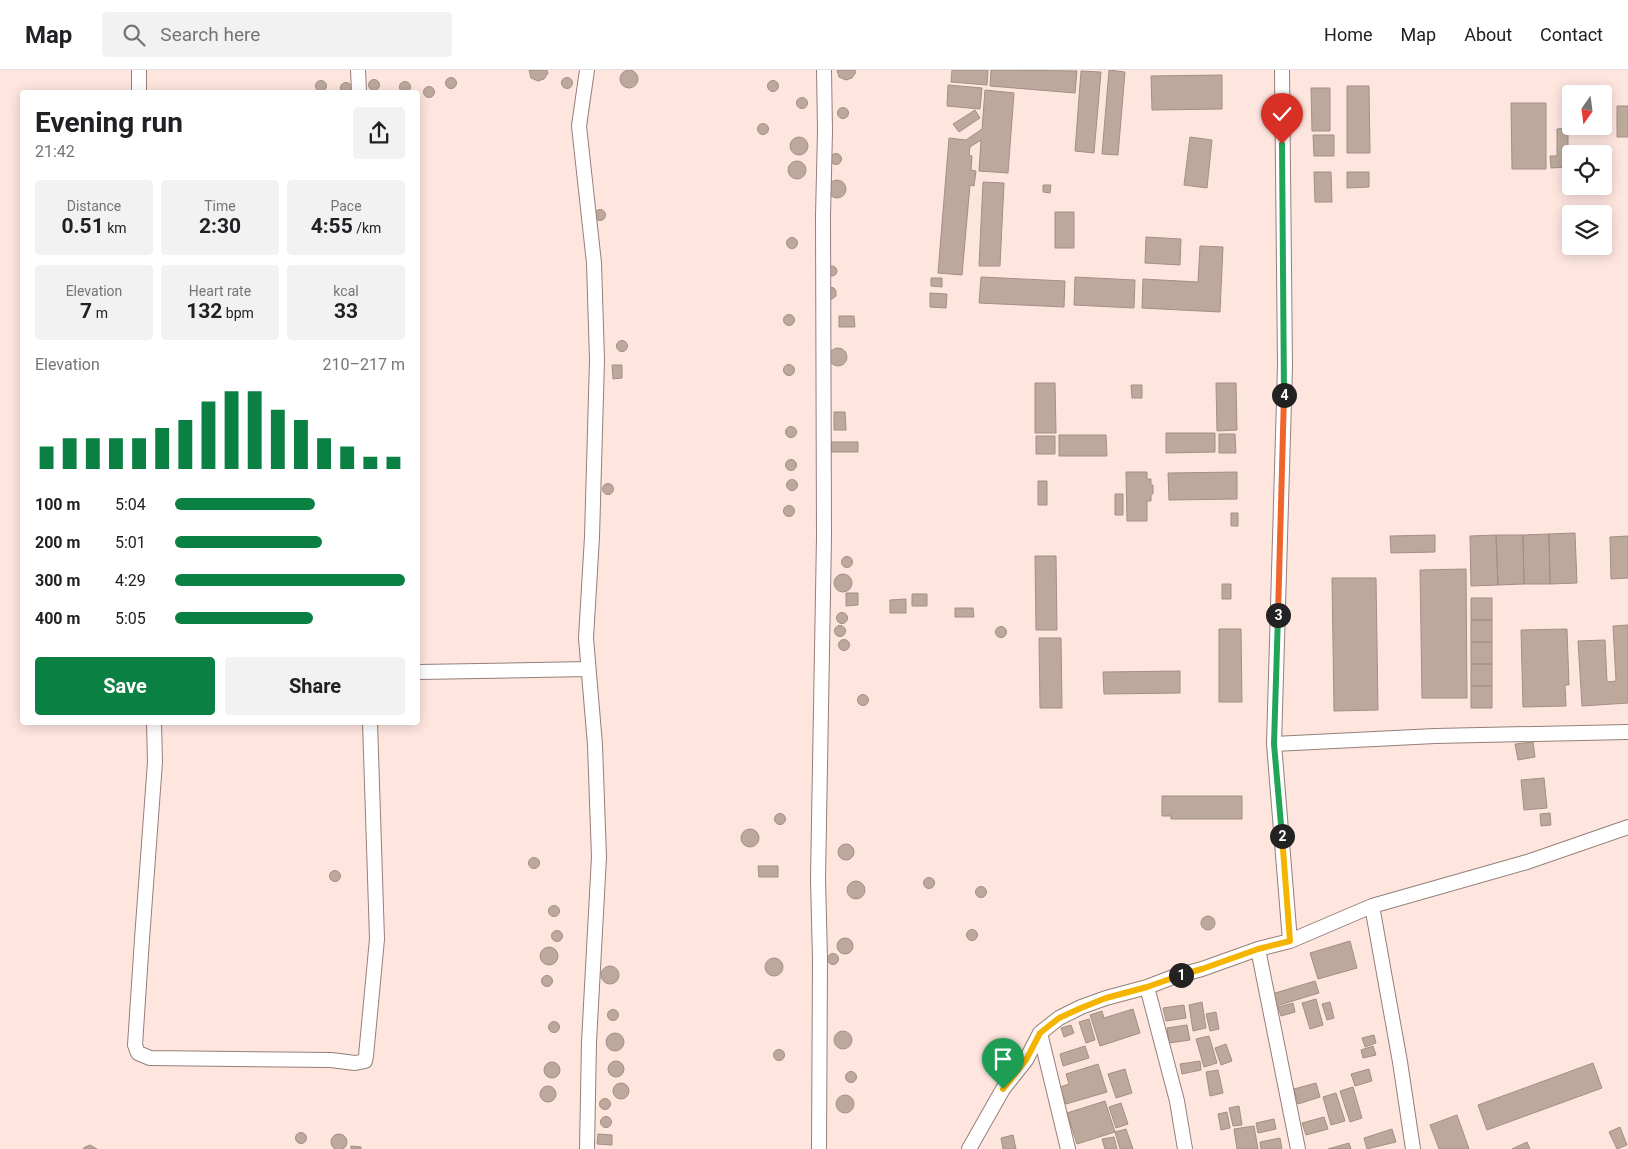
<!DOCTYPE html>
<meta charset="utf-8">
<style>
body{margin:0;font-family:Roboto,sans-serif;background:#f2f2f2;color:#202124;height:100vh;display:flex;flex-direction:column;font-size:19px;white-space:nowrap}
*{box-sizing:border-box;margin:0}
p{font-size:16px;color:#757577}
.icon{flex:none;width:28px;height:28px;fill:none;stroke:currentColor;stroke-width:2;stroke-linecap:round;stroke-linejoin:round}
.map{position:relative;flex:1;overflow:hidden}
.panel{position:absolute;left:20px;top:20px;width:400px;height:635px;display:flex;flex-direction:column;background:#fff;border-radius:5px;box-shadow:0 2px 12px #0003}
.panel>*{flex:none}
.needle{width:32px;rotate:194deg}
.buttons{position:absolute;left:1562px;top:15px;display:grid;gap:10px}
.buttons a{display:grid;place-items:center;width:50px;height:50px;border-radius:5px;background:#fff;box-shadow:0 2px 12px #0003;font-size:25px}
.pin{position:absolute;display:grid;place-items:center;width:42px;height:42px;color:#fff;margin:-51px -21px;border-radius:50% 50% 50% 0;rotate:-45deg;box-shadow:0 0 5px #0007}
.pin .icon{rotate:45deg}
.km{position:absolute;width:25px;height:25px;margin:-12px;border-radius:50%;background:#222;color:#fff;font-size:14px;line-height:25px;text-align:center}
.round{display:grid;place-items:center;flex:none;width:52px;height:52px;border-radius:5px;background:#f2f2f2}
.overview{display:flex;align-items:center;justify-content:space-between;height:85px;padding:0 15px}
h1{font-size:28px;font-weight:700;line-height:38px}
.stats{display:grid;grid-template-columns:repeat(3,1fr);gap:8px;height:85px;padding:5px 15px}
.stats div{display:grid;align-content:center;border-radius:5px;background:#f2f2f2;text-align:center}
.stats b{font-size:21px;font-weight:700}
.stats small{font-size:14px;font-weight:400}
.stats p{font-size:14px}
.chart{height:140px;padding:10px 15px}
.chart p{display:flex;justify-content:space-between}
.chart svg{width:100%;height:90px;margin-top:5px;stroke:#0b8043;stroke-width:6}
.button{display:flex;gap:10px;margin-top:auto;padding:10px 15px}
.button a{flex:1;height:58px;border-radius:5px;background:#0b8043;color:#fff;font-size:20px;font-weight:700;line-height:58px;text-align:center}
.button a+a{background:#f2f2f2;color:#202124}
ul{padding:0 15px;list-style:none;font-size:16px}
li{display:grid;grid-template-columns:80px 60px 1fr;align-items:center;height:38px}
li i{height:12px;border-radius:6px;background:#0b8043}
header{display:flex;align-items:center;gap:30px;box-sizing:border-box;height:70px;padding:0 25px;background:#fff;border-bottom:1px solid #e0e0e0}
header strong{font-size:24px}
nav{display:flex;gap:28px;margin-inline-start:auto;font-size:18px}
.search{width:350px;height:45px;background:#f2f2f2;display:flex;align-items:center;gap:12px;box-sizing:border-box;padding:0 18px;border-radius:5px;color:#757577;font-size:19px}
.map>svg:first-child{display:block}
.building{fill:#bca99c;stroke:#a29083}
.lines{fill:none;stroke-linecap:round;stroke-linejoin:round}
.street-casing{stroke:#947f79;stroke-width:16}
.street{stroke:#fff;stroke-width:14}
.split-1-casing{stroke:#fff;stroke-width:10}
.split-2-casing{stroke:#fff;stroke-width:10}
.split-3-casing{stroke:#fff;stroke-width:10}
.split-4-casing{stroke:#fff;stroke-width:10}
.split-5-casing{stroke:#fff;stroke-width:10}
.split-1{stroke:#f5b400;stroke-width:6}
.split-2{stroke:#f5b400;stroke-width:6}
.split-3{stroke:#22a559;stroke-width:6}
.split-4{stroke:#f0652b;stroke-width:6}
.split-5{stroke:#22a559;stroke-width:6}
</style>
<header>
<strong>Map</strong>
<div class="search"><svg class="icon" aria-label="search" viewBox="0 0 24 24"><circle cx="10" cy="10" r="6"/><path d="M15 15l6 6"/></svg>Search here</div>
<nav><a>Home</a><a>Map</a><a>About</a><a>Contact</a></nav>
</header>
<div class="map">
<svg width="1628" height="1079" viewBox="0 0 1628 1079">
<rect width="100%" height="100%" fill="#fee6df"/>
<path class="building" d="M620 9a9 9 0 1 1 18 0a9 9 0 1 1-18 0Z
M529,0H547L548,3L544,9L538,11L531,8Z
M837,0H855L856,2L852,8L846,10L839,7Z
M952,0H988L987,15L951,12Z
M991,0L1077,1L1075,23L990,16Z
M1109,0L1125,2L1118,85L1102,84Z
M1081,1L1101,2L1094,83L1075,81Z
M1222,5V39L1152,40L1151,6Z
M445.5 13a5.5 5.5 0 1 1 11 0a5.5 5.5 0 1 1-11 0Z
M561.5 13a5.5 5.5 0 1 1 11 0a5.5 5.5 0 1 1-11 0Z
M368.5 15a5.5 5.5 0 1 1 11 0a5.5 5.5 0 1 1-11 0Z
M767.5 16a5.5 5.5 0 1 1 11 0a5.5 5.5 0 1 1-11 0Z
M315.5 16a5.5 5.5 0 1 1 11 0a5.5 5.5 0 1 1-11 0Z
M399.5 17a5.5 5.5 0 1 1 11 0a5.5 5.5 0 1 1-11 0Z
M340.5 18a5.5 5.5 0 1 1 11 0a5.5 5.5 0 1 1-11 0Z
M948,15L982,18L980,39L947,36Z
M1347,16H1369L1370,83H1347Z
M423.5 22a5.5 5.5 0 1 1 11 0a5.5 5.5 0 1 1-11 0Z
M1311,18H1330V61H1312Z
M985,20L1014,23L1008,103L979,101L981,70L970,77L969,85L972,86L971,100L976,101L974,116L970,115L962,205L938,203L949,68L966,70L982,59Z
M796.5 33a5.5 5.5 0 1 1 11 0a5.5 5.5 0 1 1-11 0Z
M1511,33H1546V99H1512Z
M1617,36H1628V67H1617Z
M837.5 43a5.5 5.5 0 1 1 11 0a5.5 5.5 0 1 1-11 0Z
M975,40L980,48L959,62L953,54Z
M757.5 59a5.5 5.5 0 1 1 11 0a5.5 5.5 0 1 1-11 0Z
M1568,58V97L1551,98L1550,86H1557V59Z
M1313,65H1334V86H1314Z
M790 76a9 9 0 1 1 18 0a9 9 0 1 1-18 0Z
M1190,67L1212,70L1207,118L1184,115Z
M830.5 89a5.5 5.5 0 1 1 11 0a5.5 5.5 0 1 1-11 0Z
M788 100a9 9 0 1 1 18 0a9 9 0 1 1-18 0Z
M1314,102H1331L1332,132H1315Z
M1347,102H1369V117L1347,118Z
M828 119a9 9 0 1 1 18 0a9 9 0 1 1-18 0Z
M983,112L1004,113L1000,196H979Z
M1043,115H1051L1050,123L1043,122Z
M594.5 145a5.5 5.5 0 1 1 11 0a5.5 5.5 0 1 1-11 0Z
M1055,142H1074V178H1055Z
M1146,167L1181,169L1180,195L1145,193Z
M786.5 173a5.5 5.5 0 1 1 11 0a5.5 5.5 0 1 1-11 0Z
M1200,176L1223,177L1220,242L1142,238L1143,209L1198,212Z
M827 201a5 5 0 1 1 10 0a5 5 0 1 1-10 0Z
M981,207L1065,211L1064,237L979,233Z
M1075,207L1135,210L1134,238L1074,235Z
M931,208H942V217L931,216Z
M830,217L834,218L836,221V226L832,229H830L828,218Z
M930,223L947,224L946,238L930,237Z
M783.5 250a5.5 5.5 0 1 1 11 0a5.5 5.5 0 1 1-11 0Z
M839,246H854L855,257H839Z
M616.5 276a5.5 5.5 0 1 1 11 0a5.5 5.5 0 1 1-11 0Z
M829 287a9 9 0 1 1 18 0a9 9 0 1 1-18 0Z
M783.5 300a5.5 5.5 0 1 1 11 0a5.5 5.5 0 1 1-11 0Z
M612,295H622V308L613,309Z
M1035,313H1055L1056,363H1035Z
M1216,313H1236L1237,360L1217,361Z
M1131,315H1142V328H1132Z
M834,342H845L846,360H834Z
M785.5 362a5.5 5.5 0 1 1 11 0a5.5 5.5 0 1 1-11 0Z
M1166,363H1215V382L1166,383Z
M1219,364H1235L1236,383H1219Z
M1059,365H1106L1107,386H1059Z
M1036,366H1055V384H1036Z
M831,372H858V382H831Z
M785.5 395a5.5 5.5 0 1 1 11 0a5.5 5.5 0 1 1-11 0Z
M1126,402H1147V409H1151V415H1153V424H1151V431H1147V451H1127Z
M1237,402V429L1169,430L1168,403Z
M786.5 415a5.5 5.5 0 1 1 11 0a5.5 5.5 0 1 1-11 0Z
M1038,411H1047V435H1038Z
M602.5 419a5.5 5.5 0 1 1 11 0a5.5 5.5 0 1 1-11 0Z
M1115,424H1123V445H1115Z
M783.5 441a5.5 5.5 0 1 1 11 0a5.5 5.5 0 1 1-11 0Z
M1231,443H1238V456H1231Z
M1575,463L1577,513L1550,514L1549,464Z
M1549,464L1550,514H1524L1523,465Z
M1435,465V482L1391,483L1390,466Z
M1496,465L1498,515L1471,516L1470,466Z
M1496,465H1523L1524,514L1498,515Z
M1628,466V508L1611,509L1610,467Z
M1035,486H1056L1057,560H1036Z
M841.5 492a5.5 5.5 0 1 1 11 0a5.5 5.5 0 1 1-11 0Z
M1466,499L1467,628H1422L1420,500Z
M834 513a9 9 0 1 1 18 0a9 9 0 1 1-18 0Z
M1332,508H1376L1378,640L1334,641Z
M1222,514H1231V529H1222Z
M846,523H858V535L846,536Z
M912,524H927V536H912Z
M1471,528H1492V550H1471Z
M906,529V543H890V530Z
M955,538H973L974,547H955Z
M836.5 548a5.5 5.5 0 1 1 11 0a5.5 5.5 0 1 1-11 0Z
M1471,550H1492V572H1471Z
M1628,555V633L1582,636L1578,571L1605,570L1607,612L1616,611L1613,556Z
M834.5 561a5.5 5.5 0 1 1 11 0a5.5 5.5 0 1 1-11 0Z
M995.5 562a5.5 5.5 0 1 1 11 0a5.5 5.5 0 1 1-11 0Z
M1219,559H1241L1242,632H1219Z
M1567,559L1569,615H1565L1566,636L1523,637L1521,560Z
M1039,568H1061L1062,638H1040Z
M838.5 575a5.5 5.5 0 1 1 11 0a5.5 5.5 0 1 1-11 0Z
M1471,572H1492V594H1471Z
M1471,594H1492V616H1471Z
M1180,601V623L1104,624L1103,602Z
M1471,616H1492V638H1471Z
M857.5 630a5.5 5.5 0 1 1 11 0a5.5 5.5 0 1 1-11 0Z
M1533,672L1535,687L1518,690L1515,674Z
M1544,708L1547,738L1524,740L1521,710Z
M1162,726H1242V749H1171V746H1162Z
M1550,743L1551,755L1541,756L1540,744Z
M774.5 749a5.5 5.5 0 1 1 11 0a5.5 5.5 0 1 1-11 0Z
M741 768a9 9 0 1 1 18 0a9 9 0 1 1-18 0Z
M838 782a8 8 0 1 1 16 0a8 8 0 1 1-16 0Z
M528.5 793a5.5 5.5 0 1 1 11 0a5.5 5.5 0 1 1-11 0Z
M758,796H778V807H759Z
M329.5 806a5.5 5.5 0 1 1 11 0a5.5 5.5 0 1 1-11 0Z
M923.5 813a5.5 5.5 0 1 1 11 0a5.5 5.5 0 1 1-11 0Z
M847 820a9 9 0 1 1 18 0a9 9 0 1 1-18 0Z
M975.5 822a5.5 5.5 0 1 1 11 0a5.5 5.5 0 1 1-11 0Z
M548.5 841a5.5 5.5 0 1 1 11 0a5.5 5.5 0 1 1-11 0Z
M1201 853a7 7 0 1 1 14 0a7 7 0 1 1-14 0Z
M966.5 865a5.5 5.5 0 1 1 11 0a5.5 5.5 0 1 1-11 0Z
M551.5 866a5.5 5.5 0 1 1 11 0a5.5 5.5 0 1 1-11 0Z
M837 876a8 8 0 1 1 16 0a8 8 0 1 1-16 0Z
M1350,871L1357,898L1318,909L1310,883Z
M540 886a9 9 0 1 1 18 0a9 9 0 1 1-18 0Z
M827.5 889a5.5 5.5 0 1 1 11 0a5.5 5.5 0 1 1-11 0Z
M765 897a9 9 0 1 1 18 0a9 9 0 1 1-18 0Z
M601 905a9 9 0 1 1 18 0a9 9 0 1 1-18 0Z
M541.5 911a5.5 5.5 0 1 1 11 0a5.5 5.5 0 1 1-11 0Z
M1315,911L1319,923L1276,936L1272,924Z
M1316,929L1323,955L1310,959L1302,933Z
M1202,932L1206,958L1193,961L1189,935Z
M1330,932L1334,948L1327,950L1322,934Z
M1293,933L1295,942L1281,946L1278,937Z
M1184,935L1186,948L1166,951L1163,938Z
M1133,939L1140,963L1100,976L1090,945L1102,941L1104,948Z
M607.5 945a5.5 5.5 0 1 1 11 0a5.5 5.5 0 1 1-11 0Z
M1216,942L1219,959L1210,961L1206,944Z
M1089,949L1095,970L1086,973L1079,952Z
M548.5 957a5.5 5.5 0 1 1 11 0a5.5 5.5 0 1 1-11 0Z
M1071,955L1074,963L1064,967L1061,958Z
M1187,955L1190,970L1169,973L1167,958Z
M834 970a9 9 0 1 1 18 0a9 9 0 1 1-18 0Z
M606 972a9 9 0 1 1 18 0a9 9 0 1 1-18 0Z
M1374,965L1376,973L1365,977L1362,968Z
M1209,966L1217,993L1204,997L1196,969Z
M1226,974L1232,991L1221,995L1215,978Z
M1085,976L1089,988L1063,996L1060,984Z
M1373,976L1376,985L1363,988L1361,980Z
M773.5 985a5.5 5.5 0 1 1 11 0a5.5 5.5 0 1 1-11 0Z
M608 999a8 8 0 1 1 16 0a8 8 0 1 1-16 0Z
M1200,991L1201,1000L1182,1004L1180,994Z
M544 1000a8 8 0 1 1 16 0a8 8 0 1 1-16 0Z
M1593,993L1602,1018L1487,1060L1478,1035Z
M1098,994L1107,1022L1066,1034L1060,1017L1069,1014L1066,1004Z
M1125,999L1132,1023L1116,1028L1108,1004Z
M1369,999L1372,1011L1355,1016L1351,1004Z
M1218,1000L1223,1023L1210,1026L1206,1002Z
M845.5 1007a5.5 5.5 0 1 1 11 0a5.5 5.5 0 1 1-11 0Z
M613 1021a8 8 0 1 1 16 0a8 8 0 1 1-16 0Z
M1316,1013L1320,1027L1298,1034L1294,1019Z
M540 1024a8 8 0 1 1 16 0a8 8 0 1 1-16 0Z
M1353,1017L1362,1048L1350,1052L1340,1021Z
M1336,1023L1345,1051L1331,1055L1323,1027Z
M836 1034a9 9 0 1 1 18 0a9 9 0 1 1-18 0Z
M599.5 1034a5.5 5.5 0 1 1 11 0a5.5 5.5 0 1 1-11 0Z
M1105,1031L1115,1062L1077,1074L1067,1043Z
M1121,1033L1128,1054L1116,1058L1109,1037Z
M1239,1036L1242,1055L1233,1056L1229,1038Z
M1227,1042L1230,1058L1221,1060L1218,1044Z
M1457,1045L1469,1079H1439L1430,1055Z
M600.5 1052a5.5 5.5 0 1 1 11 0a5.5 5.5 0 1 1-11 0Z
M1324,1047L1328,1059L1306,1065L1302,1053Z
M1274,1049L1276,1059L1258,1063L1256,1053Z
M1254,1056L1258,1079H1237L1234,1059Z
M1620,1057L1627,1075L1617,1079L1609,1062Z
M1126,1059L1133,1079H1120L1115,1062Z
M1392,1059L1396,1072L1367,1079L1364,1068Z
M295.5 1068a5.5 5.5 0 1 1 11 0a5.5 5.5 0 1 1-11 0Z
M598,1064L612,1065V1075L597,1074Z
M331 1072a8 8 0 1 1 16 0a8 8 0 1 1-16 0Z
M1013,1065L1016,1079H1003L1001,1068Z
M1114,1067L1117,1079H1105L1102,1069Z
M1280,1068L1282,1079H1261L1260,1072Z
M1527,1072L1530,1079H1512Z
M1349,1073L1351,1079H1328Z
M90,1075L97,1079H83L85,1077Z
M351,1076L361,1077V1079H351Z"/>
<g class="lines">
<g class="street-casing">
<path id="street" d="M139,0V22
M358,0L359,22
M1282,0L1285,296L1274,674L1290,871
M418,602L588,599
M154,652L155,692L142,869L135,975L138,983L150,988L331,990L355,993L365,991L366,986L377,869L370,652
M1274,674L1435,666L1628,662
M1372,836L1400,992L1413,1079
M1258,879L1298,1079
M1147,917L1177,1031L1185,1079
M1040,963L1068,1079
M587,1079L589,972L599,787L595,675L586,568L592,467L597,290L594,193L579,56L587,0
M819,1079L820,889L818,809L824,467L823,146L825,61L824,0
M969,1079L1003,1019L1026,990L1040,963L1059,948L1081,937L1106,928L1147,917L1173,907L1202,899L1258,879L1290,871L1372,836L1527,792L1628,757"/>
</g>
<use href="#street" class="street"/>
</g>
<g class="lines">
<g class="split-1-casing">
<path id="split-1" d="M1003,1019L1026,990L1040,963L1059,948L1081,938L1106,928L1147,917L1181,905"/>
</g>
<g class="split-2-casing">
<path id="split-2" d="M1181,905L1202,899L1258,879L1290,871L1282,766"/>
</g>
<g class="split-3-casing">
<path id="split-3" d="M1278,545L1274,674L1282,766"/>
</g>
<g class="split-4-casing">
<path id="split-4" d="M1278,545L1284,325"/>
</g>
<g class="split-5-casing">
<path id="split-5" d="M1282,74L1284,325"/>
</g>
<use href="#split-1" class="split-1"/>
<use href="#split-2" class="split-2"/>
<use href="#split-3" class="split-3"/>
<use href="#split-4" class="split-4"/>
<use href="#split-5" class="split-5"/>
</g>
</svg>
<div class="buttons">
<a><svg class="needle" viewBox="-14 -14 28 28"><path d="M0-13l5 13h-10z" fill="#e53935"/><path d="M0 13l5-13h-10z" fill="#757577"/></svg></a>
<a><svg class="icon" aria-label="locate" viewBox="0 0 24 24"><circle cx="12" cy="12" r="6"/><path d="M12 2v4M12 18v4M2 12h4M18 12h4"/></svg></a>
<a><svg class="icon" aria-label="layers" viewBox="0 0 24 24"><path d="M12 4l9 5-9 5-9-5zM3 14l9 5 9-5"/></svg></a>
</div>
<div class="pin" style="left:1003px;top:1019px;background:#1e9e55"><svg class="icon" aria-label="arrive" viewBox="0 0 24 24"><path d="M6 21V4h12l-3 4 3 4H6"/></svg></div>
<div class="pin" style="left:1282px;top:74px;background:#d93025"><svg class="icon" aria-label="check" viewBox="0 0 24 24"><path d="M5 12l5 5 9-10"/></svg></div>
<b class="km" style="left:1181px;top:905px">1</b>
<b class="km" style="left:1282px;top:766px">2</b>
<b class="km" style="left:1278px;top:545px">3</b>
<b class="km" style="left:1284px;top:325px">4</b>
<section class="panel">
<div class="overview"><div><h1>Evening run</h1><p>21:42</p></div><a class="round"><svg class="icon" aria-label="share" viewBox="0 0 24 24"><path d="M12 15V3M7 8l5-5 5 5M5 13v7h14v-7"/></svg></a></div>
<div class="stats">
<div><p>Distance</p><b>0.51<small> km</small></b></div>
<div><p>Time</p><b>2:30</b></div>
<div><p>Pace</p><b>4:55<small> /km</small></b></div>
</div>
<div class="stats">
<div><p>Elevation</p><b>7<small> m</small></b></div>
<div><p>Heart rate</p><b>132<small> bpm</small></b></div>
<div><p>kcal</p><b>33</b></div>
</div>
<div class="chart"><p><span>Elevation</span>210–217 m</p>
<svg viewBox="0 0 160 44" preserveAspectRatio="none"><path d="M5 44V33M15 44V29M25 44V29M35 44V29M45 44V29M55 44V24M65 44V20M75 44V11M85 44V6M95 44V6M105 44V15M115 44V20M125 44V29M135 44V33M145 44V38M155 44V38"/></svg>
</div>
<ul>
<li><b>100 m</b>5:04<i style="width:61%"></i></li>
<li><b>200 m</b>5:01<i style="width:64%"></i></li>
<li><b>300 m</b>4:29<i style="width:100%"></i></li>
<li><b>400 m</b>5:05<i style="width:60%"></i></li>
</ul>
<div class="button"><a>Save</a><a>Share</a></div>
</section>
</div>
